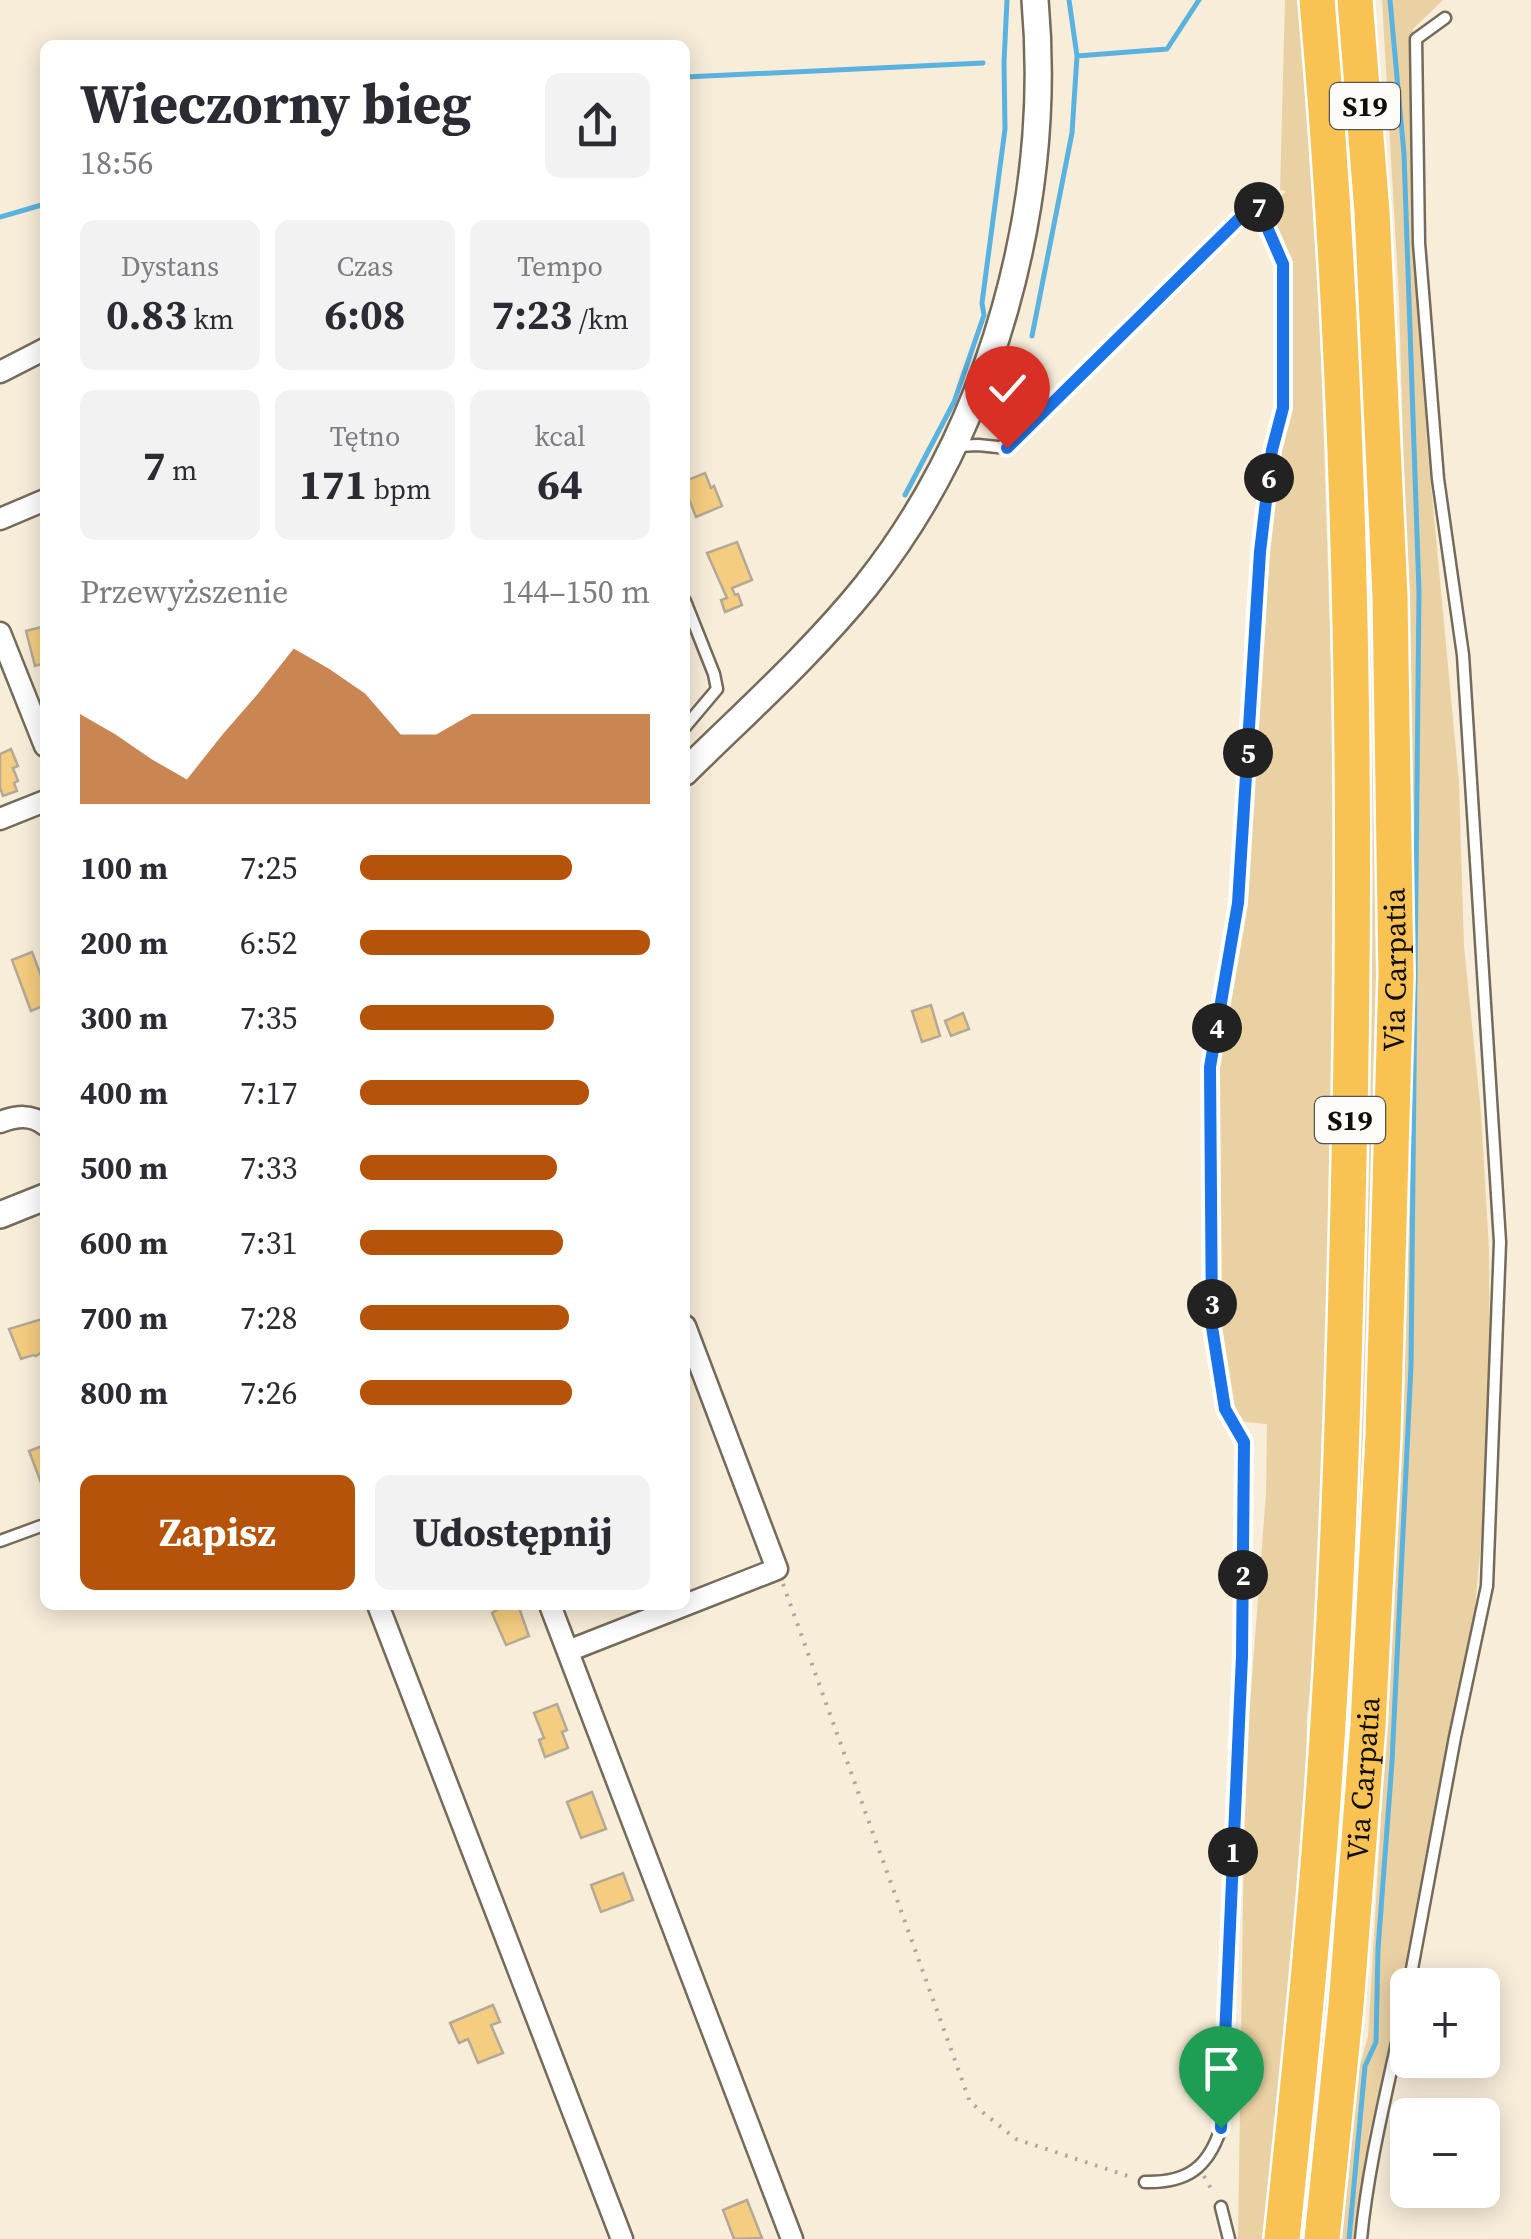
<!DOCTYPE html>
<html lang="pl">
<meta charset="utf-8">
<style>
body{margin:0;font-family:"Source Serif 4",serif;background:#f2f2f3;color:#2b2b33;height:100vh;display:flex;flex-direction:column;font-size:38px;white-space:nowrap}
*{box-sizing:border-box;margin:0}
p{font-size:32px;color:#7c7c81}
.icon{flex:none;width:55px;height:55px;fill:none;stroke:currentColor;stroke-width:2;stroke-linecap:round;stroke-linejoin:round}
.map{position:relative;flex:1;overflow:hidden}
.sheet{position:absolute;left:40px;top:40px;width:650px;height:1570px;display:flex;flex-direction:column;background:#fff;border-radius:15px;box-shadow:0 5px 25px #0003}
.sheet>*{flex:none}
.tools{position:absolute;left:1390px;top:1968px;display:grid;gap:20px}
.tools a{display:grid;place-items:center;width:110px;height:110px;border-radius:15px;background:#fff;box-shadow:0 5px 25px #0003;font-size:50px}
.pin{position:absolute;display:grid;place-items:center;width:85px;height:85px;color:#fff;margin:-102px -42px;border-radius:50% 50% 50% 0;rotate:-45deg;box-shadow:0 0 10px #0007}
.pin .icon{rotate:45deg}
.km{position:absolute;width:50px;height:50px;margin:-25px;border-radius:50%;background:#222;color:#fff;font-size:28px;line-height:50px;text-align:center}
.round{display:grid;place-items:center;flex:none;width:105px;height:105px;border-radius:15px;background:#f2f2f3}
.head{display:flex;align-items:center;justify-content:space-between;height:170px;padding:0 40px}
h1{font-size:55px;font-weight:700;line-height:75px}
.stats{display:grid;grid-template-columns:repeat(3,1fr);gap:15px;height:170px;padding:10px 40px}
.stats div{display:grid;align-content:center;border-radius:15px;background:#f2f2f3;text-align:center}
.stats b{font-size:42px;font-weight:700}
.stats small{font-size:28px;font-weight:400}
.stats p{font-size:28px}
.chart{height:280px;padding:20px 40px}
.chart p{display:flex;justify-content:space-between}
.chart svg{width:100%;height:180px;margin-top:10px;fill:#b45309;opacity:.7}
.action{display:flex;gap:20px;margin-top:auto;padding:20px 40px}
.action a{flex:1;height:115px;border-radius:15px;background:#b45309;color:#fff;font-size:40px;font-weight:700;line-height:115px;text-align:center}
.action a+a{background:#f2f2f3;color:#2b2b33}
ul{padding:0 40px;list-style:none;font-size:32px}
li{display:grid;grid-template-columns:160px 120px 1fr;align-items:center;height:75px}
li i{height:25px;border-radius:12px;background:#b45309}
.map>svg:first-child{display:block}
.green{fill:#ead1a3}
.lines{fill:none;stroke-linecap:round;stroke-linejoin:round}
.stream{stroke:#5ab3df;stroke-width:5}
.building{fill:#f5cd80;stroke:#b3a996;stroke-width:2.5}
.service-casing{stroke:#756b5a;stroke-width:15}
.minor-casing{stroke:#756b5a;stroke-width:25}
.tertiary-casing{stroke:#756b5a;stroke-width:30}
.motorway-casing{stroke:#fff;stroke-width:40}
.path{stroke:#b0a797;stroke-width:4;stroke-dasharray:2.5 8;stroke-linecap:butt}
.service{stroke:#fff;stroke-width:10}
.minor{stroke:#fff;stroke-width:20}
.tertiary{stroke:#fff;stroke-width:25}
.motorway{stroke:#f9c353;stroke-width:35}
.route-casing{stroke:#fff;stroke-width:20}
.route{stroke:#1a73e8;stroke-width:12}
.labels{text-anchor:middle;stroke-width:8;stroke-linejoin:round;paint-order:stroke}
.shield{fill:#fefcf8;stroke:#58554f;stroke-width:2.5}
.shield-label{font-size:28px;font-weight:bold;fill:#110d07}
.street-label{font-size:30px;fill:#110d07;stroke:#fefcf8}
</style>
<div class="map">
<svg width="1531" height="2239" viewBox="0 0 1531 2239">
<rect width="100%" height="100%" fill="#f8edd9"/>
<path class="green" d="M1285,0H1299L1320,320L1338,878L1321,1584L1307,1718L1306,1792L1282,2096L1263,2239H1238L1245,1770L1266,1493L1267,1424L1234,1421L1228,1402L1218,1341L1217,1064L1224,1008L1242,923L1249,873L1266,575L1284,430L1292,390L1285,260L1271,206L1286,191L1280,190Z
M1382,0H1443L1413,29L1414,229L1427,442L1459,783L1464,946L1481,1113L1489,1250L1490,1376L1483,1521L1475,1608L1446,1753L1392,2049L1369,2133L1358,2239H1340L1356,2079L1368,2037L1395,1580L1417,938L1399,299Z
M1366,654L1376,655L1381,974L1376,1237L1356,1692L1309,2239H1298L1312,2124L1336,1848L1359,1502L1372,979Z"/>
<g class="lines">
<path class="stream" d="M1077,56L1167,49L1199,0
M685,77L983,63
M0,217L45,204
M1032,336L1072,133L1077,56L1069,0
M905,495L954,402L984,315L982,303L1005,129L1004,62L1007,0
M1349,2239L1365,2066L1376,2042L1378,1949L1392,1762L1411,1366L1419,592L1404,154L1390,0"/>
</g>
<path class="building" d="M705,473L711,488L714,486L722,506L696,517L689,499L686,500L685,497V481Z
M737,542L752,580L732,588L735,595L738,594L742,605L725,612L721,600L727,598L707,553Z
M45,626V663L35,666L26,631Z
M11,749L18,766L13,768L18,781L14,783L17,791L3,796L0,788V754Z
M32,952L45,986V1005L31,1011L12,960Z
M931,1005L940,1036L922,1042L912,1011Z
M963,1013L969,1029L951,1036L945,1021Z
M42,1319L45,1328V1350L36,1356L33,1355L21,1359L9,1329Z
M45,1445V1493L29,1451Z
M505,1605L508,1607L518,1605L529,1636L506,1645L492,1613Z
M557,1704L567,1730L562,1732L568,1748L545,1757L539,1740L544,1738L534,1713Z
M592,1792L606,1829L581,1838L567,1802Z
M623,1873L633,1900L601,1912L591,1885Z
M493,2005L500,2022L491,2025L503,2053L478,2063L468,2039L459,2043L450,2023Z
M747,2200L762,2238L734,2239L723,2210Z"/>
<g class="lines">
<g class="service-casing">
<path id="service" d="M958,446L978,445L1007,448L1256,202L1283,264V408L1272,450L1260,552L1238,903L1210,1067L1212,1327L1225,1409
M685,601L714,674L717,689L685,727
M0,1541L41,1526
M1409,1985L1455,1737L1487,1586L1500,1242L1463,655L1438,479L1419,243L1416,39L1445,18
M1145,2182C1187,2183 1208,2168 1221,2128L1242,1656L1244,1442
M1221,2207L1229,2239
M1361,2239C1369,2155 1392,2073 1408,1990"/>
</g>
<g class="minor-casing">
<path id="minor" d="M0,372L45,349
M0,519L45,500
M0,633L45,746
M0,819L45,801
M0,1122C17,1116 31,1114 45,1125
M378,1605L622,2239
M550,1605L792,2239
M568,1651L777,1569L685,1326"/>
</g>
<g class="tertiary-casing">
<path id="tertiary" d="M685,772C746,712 812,653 866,586C993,426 1053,203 1035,0
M0,1215L45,1197"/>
</g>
<g class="motorway-casing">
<g id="motorway">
<path d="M1282,2239C1300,2067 1318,1895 1328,1723C1340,1535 1345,1348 1349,1160C1358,773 1351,385 1317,0"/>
<path id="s1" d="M1322,2239L1346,2006L1368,1725L1383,1436L1396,975L1390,596L1372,212L1355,0"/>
</g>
</g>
<path class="path" d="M783,1584L970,2102L1016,2139L1131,2177
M1204,2176L1214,2194"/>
<use href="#service" class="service"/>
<use href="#minor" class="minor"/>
<use href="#tertiary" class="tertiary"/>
<use href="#motorway" class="motorway"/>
</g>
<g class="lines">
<g class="route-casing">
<path id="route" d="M1007,448L1256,202L1283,264V408L1272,450L1260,552L1238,903L1210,1067L1212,1327L1225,1409L1244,1442L1242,1656L1221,2128"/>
</g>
<use href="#route" class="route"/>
</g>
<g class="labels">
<g class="shield">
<rect x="1330" y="83" width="70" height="46" rx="8"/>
<rect x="1315" y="1097" width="70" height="46" rx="8"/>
</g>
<g class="shield-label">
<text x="1365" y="116">S19</text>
<text x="1350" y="1130">S19</text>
</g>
<g class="street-label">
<text dy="10" stroke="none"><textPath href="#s1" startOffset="1272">Via Carpatia</textPath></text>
<text dy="10" stroke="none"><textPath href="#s1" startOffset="462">Via Carpatia</textPath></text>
</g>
</g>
</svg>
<div class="tools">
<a>+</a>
<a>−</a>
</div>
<div class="pin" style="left:1221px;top:2128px;background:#1e9e55"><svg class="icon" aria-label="arrive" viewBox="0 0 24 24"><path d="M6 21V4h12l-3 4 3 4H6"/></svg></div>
<div class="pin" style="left:1007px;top:448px;background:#d93025"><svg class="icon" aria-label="check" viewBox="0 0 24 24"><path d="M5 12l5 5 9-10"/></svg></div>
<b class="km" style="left:1233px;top:1852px">1</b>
<b class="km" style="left:1243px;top:1575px">2</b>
<b class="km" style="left:1212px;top:1304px">3</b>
<b class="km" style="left:1217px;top:1028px">4</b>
<b class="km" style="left:1248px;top:753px">5</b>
<b class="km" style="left:1269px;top:478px">6</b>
<b class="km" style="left:1259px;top:207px">7</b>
<section class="sheet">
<div class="head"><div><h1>Wieczorny bieg</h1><p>18:56</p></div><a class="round"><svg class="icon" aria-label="share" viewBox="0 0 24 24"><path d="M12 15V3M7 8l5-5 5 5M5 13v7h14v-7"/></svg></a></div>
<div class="stats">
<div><p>Dystans</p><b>0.83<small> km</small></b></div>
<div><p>Czas</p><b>6:08</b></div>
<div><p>Tempo</p><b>7:23<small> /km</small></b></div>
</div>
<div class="stats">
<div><b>7<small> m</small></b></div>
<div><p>Tętno</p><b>171<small> bpm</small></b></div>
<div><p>kcal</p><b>64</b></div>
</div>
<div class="chart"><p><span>Przewyższenie</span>144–150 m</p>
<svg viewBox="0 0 160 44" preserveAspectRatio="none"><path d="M0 44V22L10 27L20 33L30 38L40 27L50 17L60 6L70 11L80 17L90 27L100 27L110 22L120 22L130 22L140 22L150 22L160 22V44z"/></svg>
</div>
<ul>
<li><b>100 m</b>7:25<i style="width:73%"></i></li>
<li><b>200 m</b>6:52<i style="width:100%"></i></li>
<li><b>300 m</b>7:35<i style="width:67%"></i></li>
<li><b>400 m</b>7:17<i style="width:79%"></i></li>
<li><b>500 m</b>7:33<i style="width:68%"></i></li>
<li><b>600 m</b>7:31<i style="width:70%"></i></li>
<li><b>700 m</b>7:28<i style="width:72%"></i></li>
<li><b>800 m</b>7:26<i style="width:73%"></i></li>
</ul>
<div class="action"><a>Zapisz</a><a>Udostępnij</a></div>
</section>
</div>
